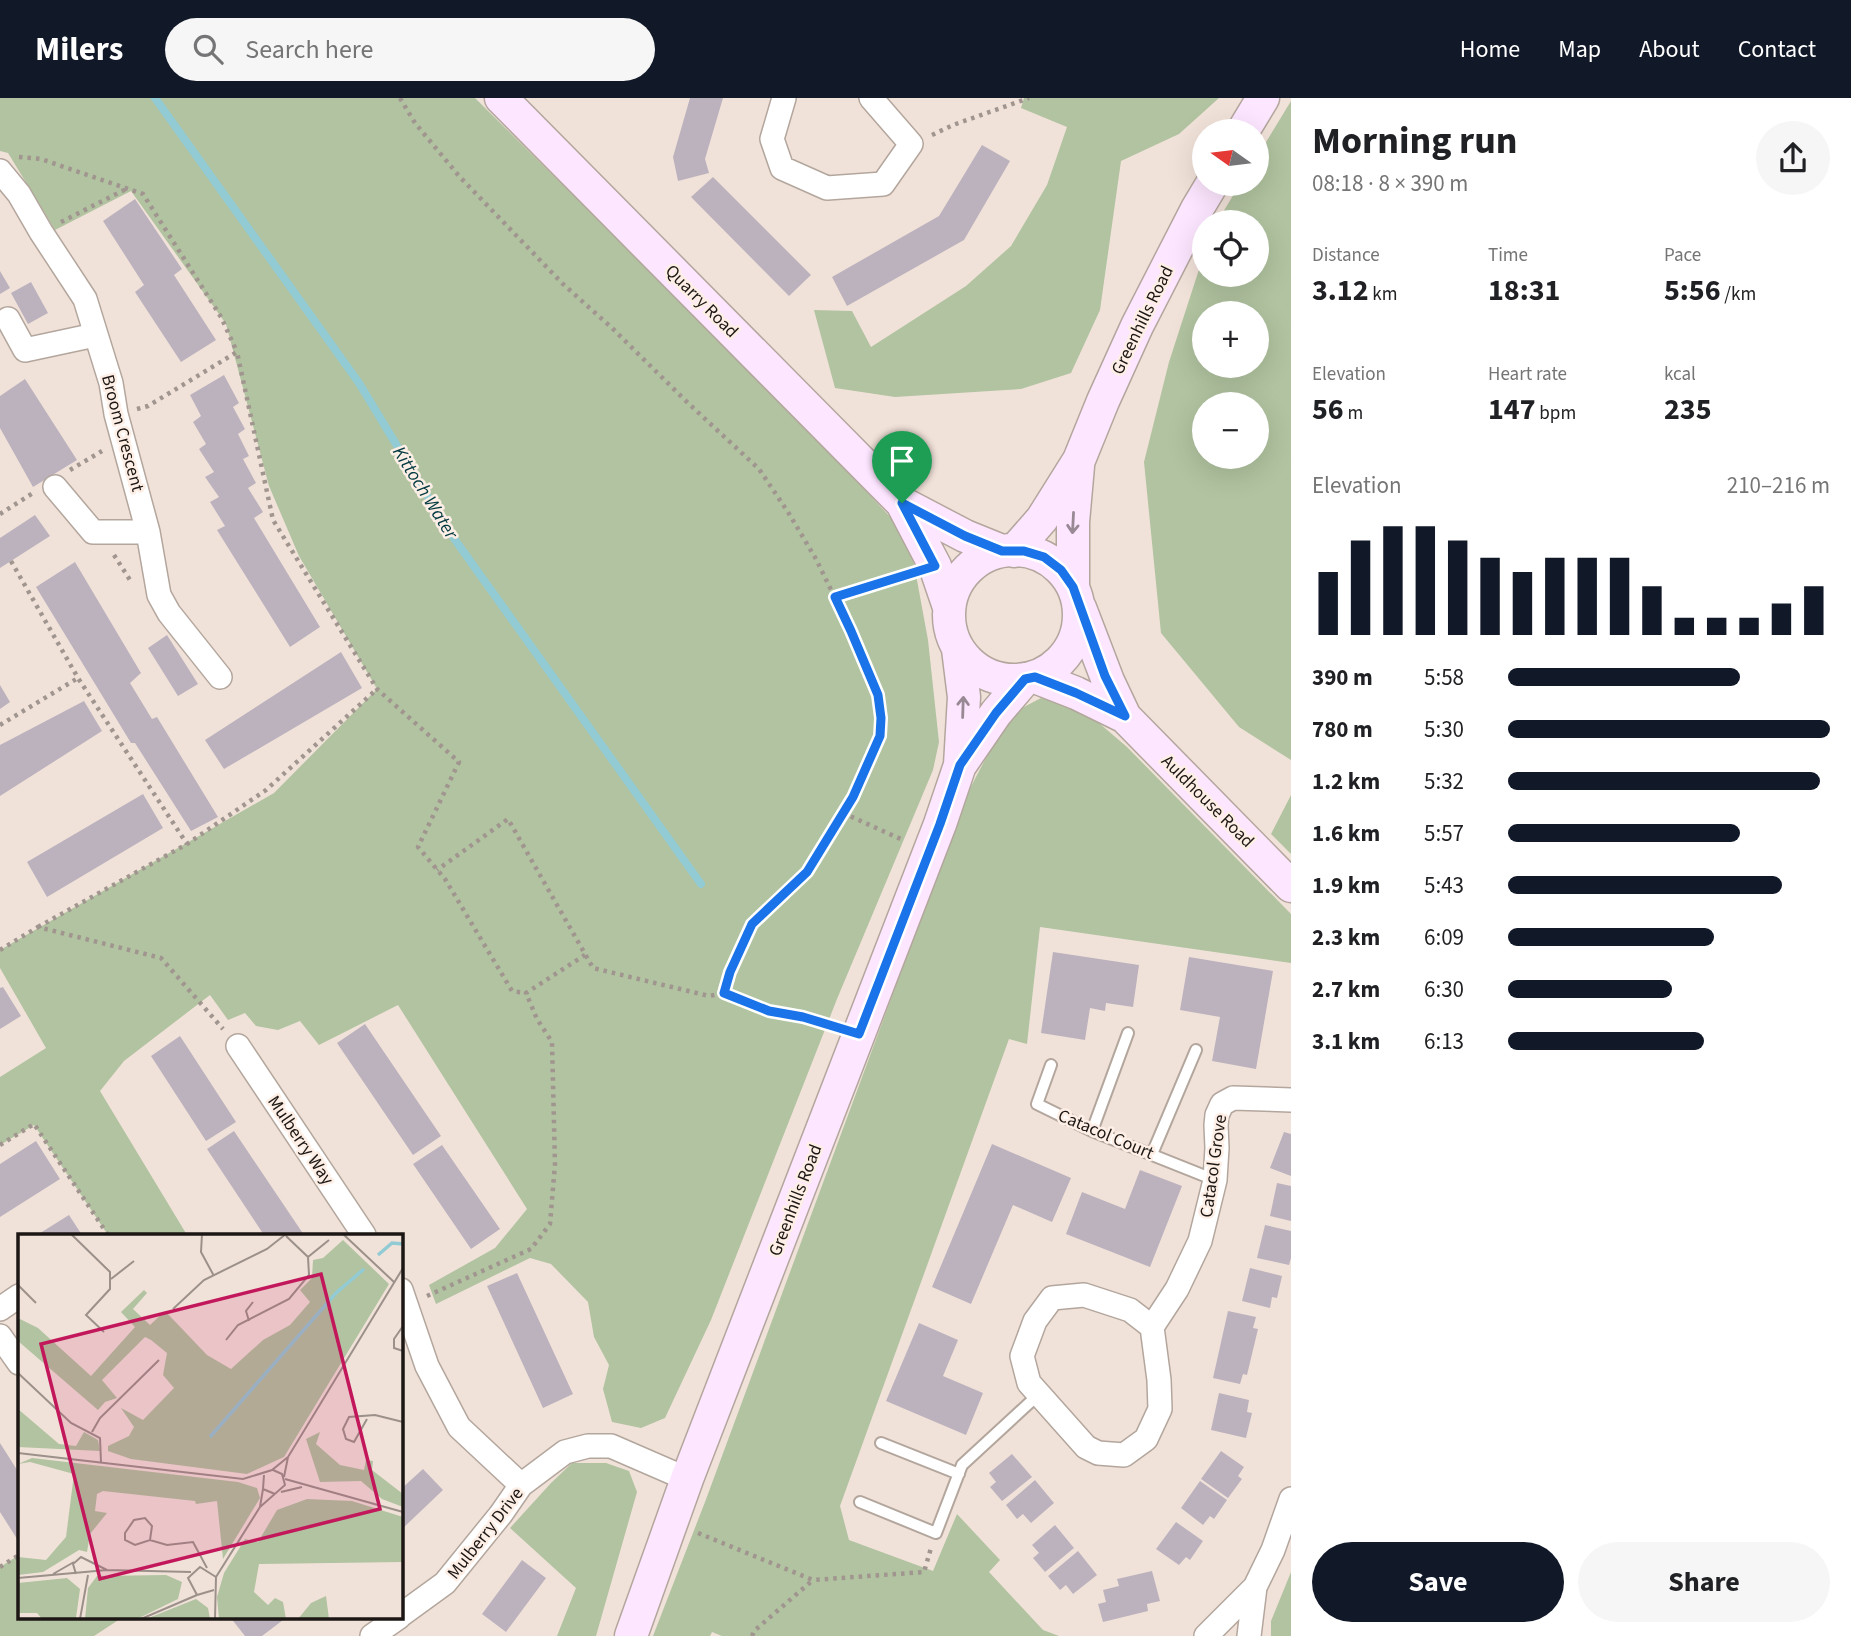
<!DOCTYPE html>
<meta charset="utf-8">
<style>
body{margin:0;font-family:"Source Sans 3",sans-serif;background:#f6f6f6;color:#202124;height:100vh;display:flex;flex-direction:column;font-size:26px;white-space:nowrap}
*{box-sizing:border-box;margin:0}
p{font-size:23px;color:#757577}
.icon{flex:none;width:38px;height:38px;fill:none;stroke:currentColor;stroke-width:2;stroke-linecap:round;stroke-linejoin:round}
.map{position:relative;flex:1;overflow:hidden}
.sheet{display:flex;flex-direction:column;background:#fff;width:560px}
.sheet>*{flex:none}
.needle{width:46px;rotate:284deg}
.controls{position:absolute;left:1192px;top:21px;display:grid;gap:14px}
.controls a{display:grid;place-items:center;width:77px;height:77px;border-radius:50%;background:#fff;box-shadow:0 7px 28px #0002;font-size:35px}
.pin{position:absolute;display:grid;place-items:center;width:60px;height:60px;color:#fff;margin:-72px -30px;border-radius:50% 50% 50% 0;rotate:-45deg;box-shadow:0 0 7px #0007}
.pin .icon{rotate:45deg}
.round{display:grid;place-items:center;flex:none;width:74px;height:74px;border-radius:37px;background:#f6f6f6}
.headline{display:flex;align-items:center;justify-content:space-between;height:119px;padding:0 21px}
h1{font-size:38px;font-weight:700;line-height:52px}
.metrics{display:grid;grid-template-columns:repeat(3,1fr);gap:10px;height:119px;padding:7px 21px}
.metrics div{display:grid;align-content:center}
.metrics b{font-size:30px;font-weight:700}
.metrics small{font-size:19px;font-weight:400}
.metrics p{font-size:19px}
.chart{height:196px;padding:14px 21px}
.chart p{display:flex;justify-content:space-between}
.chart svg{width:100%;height:126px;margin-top:7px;stroke:#111827;stroke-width:6}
.cta{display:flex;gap:14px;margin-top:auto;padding:14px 21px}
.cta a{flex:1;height:80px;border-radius:42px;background:#111827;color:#fff;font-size:28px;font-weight:700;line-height:80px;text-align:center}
.cta a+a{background:#f6f6f6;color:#202124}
ul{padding:0 21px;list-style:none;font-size:23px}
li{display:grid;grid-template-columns:112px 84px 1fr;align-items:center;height:52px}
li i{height:18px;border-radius:9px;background:#111827}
header{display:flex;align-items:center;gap:42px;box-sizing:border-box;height:98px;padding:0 35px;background:#111827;color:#fff}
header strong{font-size:33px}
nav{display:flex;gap:38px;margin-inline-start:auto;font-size:24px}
.search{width:490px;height:63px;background:#f6f6f6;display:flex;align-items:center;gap:18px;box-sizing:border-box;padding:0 24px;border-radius:38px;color:#757577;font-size:26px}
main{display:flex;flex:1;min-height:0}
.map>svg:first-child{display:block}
.green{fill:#b1c3a0;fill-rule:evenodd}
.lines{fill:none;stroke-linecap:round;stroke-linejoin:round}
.stream{stroke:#93cbd4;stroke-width:8}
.building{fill:#bcb2be}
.lane-casing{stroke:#b3a69d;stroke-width:14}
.street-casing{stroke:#b3a69d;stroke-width:26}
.secondary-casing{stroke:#b3a69d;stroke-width:35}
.path{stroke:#a0958f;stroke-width:4.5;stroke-dasharray:3.5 5;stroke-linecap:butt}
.lane{stroke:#fff;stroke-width:10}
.street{stroke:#fff;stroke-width:23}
.secondary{stroke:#fde6ff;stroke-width:32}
.oneway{stroke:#988995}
.route-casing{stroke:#fff;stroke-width:14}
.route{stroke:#1a73e8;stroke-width:9}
.labels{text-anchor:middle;stroke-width:5;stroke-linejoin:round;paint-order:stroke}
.street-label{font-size:18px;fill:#1c1714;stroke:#feefe6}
.water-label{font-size:19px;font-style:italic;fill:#033a41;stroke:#feefe6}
.inset-river{fill:none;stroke:#93cbd4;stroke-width:3.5}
.inset-road{fill:none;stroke:#9c918a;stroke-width:2}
.view{fill:#c2185b;fill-opacity:0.15;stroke:#c2185b;stroke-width:3.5}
.inset-edge{fill:none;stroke:#1c1714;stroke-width:3.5}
</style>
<header>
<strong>Milers</strong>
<div class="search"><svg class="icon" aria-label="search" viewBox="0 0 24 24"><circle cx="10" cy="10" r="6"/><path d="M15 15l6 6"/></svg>Search here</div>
<nav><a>Home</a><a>Map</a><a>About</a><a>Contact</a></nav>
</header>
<main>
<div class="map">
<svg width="1291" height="1538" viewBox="0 0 1291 1538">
<rect width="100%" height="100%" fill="#f1e2d9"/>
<path class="green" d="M0,0H475L779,301L897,426L912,455L928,542L939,644L933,672L837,901L711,1222L665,1320L641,1330L612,1324L603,1291L609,1267L594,1239L588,1204L551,1166L530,1160L436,1206L429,1187L495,1150L527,1111L398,907L319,947L300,923L278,932L256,928L245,915L228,922L210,897L124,963L100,993L187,1137H108L34,1027L0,1047V979L46,950L0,870V852L274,695L377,591L299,458L269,388L226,226L131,93L55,132L8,55L0,53Z
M1024,0H1219L1179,36L1121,63L1100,212L1071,275L1021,291L895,299L835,290L814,212L852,213L871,249L966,188L1011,148L1047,87L1067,29L1021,10Z
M1291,3V662L1239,629L1161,535L1144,364L1169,264L1204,156V177H1256V124H1217L1240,86H1256L1257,59ZM1204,215H1256V268H1204ZM1204,306H1256V359H1204Z
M1041,600L1078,607L1127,649L1291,816V865L1040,829L1027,946L1009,941L840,1408L849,1442L933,1473L957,1416L1000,1462L989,1474L1043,1532L1059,1538H722L712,1534L710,1538H653L705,1404L966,698L999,635L1022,610Z
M1291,697V756L1271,736Z
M572,1365H606L629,1373L637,1394L596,1538H557L576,1490L510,1430L551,1385Z
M19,1457V1519H123L94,1538H0V1469Z
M1291,1474V1538H1271V1523Z"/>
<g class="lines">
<path class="stream" d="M155,0L359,285L448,432L701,786"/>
</g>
<path class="building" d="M690,0H723L705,61L709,75L678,83L673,59Z
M982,47L1010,63L964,142L847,208L832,179L939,118Z
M713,79L811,177L789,198L691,99Z
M135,101L182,171L174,177L216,242L181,264L135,194L144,187L103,123Z
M0,173L10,190L0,196Z
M31,184L48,215L28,226L11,195Z
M224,277L239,305L233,309L245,331L238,336L249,358L243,361L256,385L248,390L263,414L254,420L320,529L290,549L217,432L225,428L210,404L219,399L205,379L214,374L199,351L206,346L193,324L201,318L190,297Z
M25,281L77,362L33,389L0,330V298Z
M35,417L50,438L0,470V440Z
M75,464L141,575L130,585L152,621L157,619L218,719L191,733L135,645H131L36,489Z
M167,537L198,586L178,598L148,550Z
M341,554L362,590L224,671L205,642Z
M0,587L10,604L0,611Z
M84,603L102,633L0,698V647Z
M143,696L163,730L47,799L27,764Z
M1053,854L1139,867L1133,909L1106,905L1105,913L1090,910L1085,942L1041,935Z
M1189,859L1273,873L1256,971L1212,963L1220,919L1180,912Z
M3,889L21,918L0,931V890Z
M365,926L441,1038L413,1057L337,945Z
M180,938L236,1024L206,1043L151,958Z
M234,1033L304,1137H264L207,1051Z
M1284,1034L1291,1036V1078L1270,1070Z
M36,1043L60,1081L0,1119V1066Z
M992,1046L1071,1080L1052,1124L1013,1107L971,1206L932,1189Z
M442,1047L500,1131L471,1151L413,1066Z
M1140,1072L1182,1088L1150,1169L1066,1136L1082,1094L1125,1111Z
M1277,1085L1291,1088V1123L1270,1118Z
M69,1117L82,1137H37Z
M1265,1127L1291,1133V1160L1289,1167L1257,1160Z
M1250,1170L1282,1178L1277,1200L1272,1199L1270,1210L1242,1203Z
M517,1175L573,1296L543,1310L487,1188Z
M1228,1213L1256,1219L1253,1230L1258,1231L1247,1277L1243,1276L1240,1286L1213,1280Z
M919,1225L958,1242L943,1278L983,1295L966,1337L886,1303Z
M1219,1295L1249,1302L1247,1314L1252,1315L1246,1340L1211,1332Z
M0,1345L19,1375V1444L0,1414Z
M1221,1353L1244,1369L1238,1378L1242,1381L1228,1400L1201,1381Z
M1012,1356L1032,1379L1002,1403L990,1389L996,1384L989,1375Z
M423,1371L443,1392L401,1432V1391Z
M1035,1382L1054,1405L1031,1425L1023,1416L1017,1421L1006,1407Z
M1200,1383L1227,1402L1214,1421L1210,1418L1203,1427L1181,1410Z
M1176,1424L1203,1443L1190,1462L1186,1459L1179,1467L1156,1451Z
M1055,1427L1074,1450L1045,1474L1033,1460L1039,1455L1032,1447Z
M1078,1453L1097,1477L1073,1496L1066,1487L1060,1492L1048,1478Z
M522,1462L546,1480L506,1534L482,1516Z
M1152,1473L1160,1503L1147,1506L1148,1513L1103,1524L1098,1506L1106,1504L1103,1492L1119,1488L1117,1481Z
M230,1519H287L262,1538H245Z"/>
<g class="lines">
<g class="lane-casing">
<path id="lane" d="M1051,967L1037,1006L1092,1033L1215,1082
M1092,1033L1128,935
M1152,1056L1196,952
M881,1345L959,1376
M860,1404L936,1435L962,1367L1039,1296"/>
</g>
<g class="street-casing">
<path id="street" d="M784,0L772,41L782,70L827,90L883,86L911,46L871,0
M0,73L19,96L41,134L85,201L111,285L116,316L148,434L159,497L169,515L220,579
M8,221L25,252L95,237
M55,389L93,434H148
M238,948L364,1137
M401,1192L427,1268L459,1329L521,1387
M0,1211L19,1198
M1152,1229L1130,1212L1084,1197L1052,1200L1035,1223L1022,1258L1029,1285L1086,1349L1098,1355L1124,1357L1146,1341L1160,1311L1159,1282L1152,1229L1177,1191L1200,1143L1215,1082L1217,1050L1216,1027L1217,1017L1222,1006L1233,1000L1291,1002
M0,1238L19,1265
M401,1517L445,1485L501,1416L521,1387L565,1354L588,1348H611L687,1381
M372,1538L399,1519
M1206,1538L1255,1489L1273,1452L1291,1401
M1249,1538L1255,1489"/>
</g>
<g class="secondary-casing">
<path id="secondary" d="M501,0L902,405L965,438L1002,453
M1243,33L1263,0
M902,405L935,468L949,509
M949 517a65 65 0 1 1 130 0a65 65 0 1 1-130 0Z
M1014,453L1042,421L1079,362L1103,303L1137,228L1197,111L1212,86
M1073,489V424L1078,368
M1080,510L1108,583L1125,619L1291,788
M1035,579L1076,595L1125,619
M961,666L996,615L1025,581
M631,1538L687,1381L940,726L960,667L964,599L958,551"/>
</g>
<path class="path" d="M400,0L415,25L459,78L563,186L612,230L688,305L759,371L788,414L816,461L851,533L878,597L881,620L880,638L853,700L807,774L752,826L730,874L725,895L709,898L593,870L508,721L437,772
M932,37L953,27L1029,0
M19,59L41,61L143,96L221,219L237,254
M61,124L128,90
M137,311L148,308L237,254L273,422L377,591L459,664L418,749L445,781L512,893L526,895
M70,372L102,353
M0,416L33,395
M114,457L130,482
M11,463L78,580L187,746
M835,499L907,476
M0,627L78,580
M843,715L903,742
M38,829L187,746L266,692L377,591
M0,852L38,829L161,860L223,931
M725,895L769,913L803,919L831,927
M0,1047L34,1026L108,1137
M427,1198L531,1151L550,1126L555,1066L552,944L537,921L526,895L585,857
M698,1435L813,1482L924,1474L931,1450
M0,1469L19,1457
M752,1538L754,1533L813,1482"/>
<use href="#lane" class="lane"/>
<use href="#street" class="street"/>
<use href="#secondary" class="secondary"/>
</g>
<defs><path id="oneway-shaft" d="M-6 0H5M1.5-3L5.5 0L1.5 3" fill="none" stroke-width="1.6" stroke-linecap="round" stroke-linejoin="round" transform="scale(1.75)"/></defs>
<g class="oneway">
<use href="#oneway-shaft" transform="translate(1073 425) rotate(93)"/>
<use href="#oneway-shaft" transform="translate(963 609) rotate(-88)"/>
</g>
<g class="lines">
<g class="route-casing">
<path id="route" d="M902,405L965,438L1002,453H1024L1044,459L1061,472L1073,489L1105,578L1125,618L1076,595L1035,579L1025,581L996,615L960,667L940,726L859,936L803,919L769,913L724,895L730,874L752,826L807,774L853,699L880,638L881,620L878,597L851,533L835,499L935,468Z"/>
</g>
<use href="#route" class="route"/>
</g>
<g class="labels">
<g class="street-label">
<text transform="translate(702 203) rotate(45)" y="6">Quarry Road</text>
<text transform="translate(1142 222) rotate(-64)" y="6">Greenhills Road</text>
<text transform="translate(123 335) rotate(75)" y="6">Broom Crescent</text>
<text transform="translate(1208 703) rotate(45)" y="6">Auldhouse Road</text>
<text transform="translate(1106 1036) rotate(23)" y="6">Catacol Court</text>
<text transform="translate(301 1042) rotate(56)" y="6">Mulberry Way</text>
<text transform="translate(1213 1068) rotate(-82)" y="6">Catacol Grove</text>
<text transform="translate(795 1102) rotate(-69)" y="6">Greenhills Road</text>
<text transform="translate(485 1435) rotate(-52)" y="6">Mulberry Drive</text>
</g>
<g class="water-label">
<text transform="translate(426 394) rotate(58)" y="7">Kittoch Water</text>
</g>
</g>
<g transform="translate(18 1136)">
<rect width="385" height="385" fill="#f1e2d9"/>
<path d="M325,6L371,50L266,223L229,240L113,225L90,217V212L111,202L116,193L103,174L125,186L156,154L145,141L149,119L133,106L127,103L84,146L99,164L87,168L80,176L0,107V84L20,94L73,142L117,93L103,78L126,56L129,59L115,75L132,91L147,77L189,121L213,135L245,106L272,91L292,68L282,56L294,44L295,26L305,24ZM0,175L41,210L58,212L66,198L80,206L82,217L0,213ZM302,198L298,210L322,231L346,236L348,226L355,227L354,236L385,260V273L364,265L343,247L302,248L288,205ZM14,224L220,248L239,254L242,264L205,325L199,267L178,270L177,267L85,257L79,260L77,277L89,279L72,300L69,318L61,316L25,338L0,341V323L28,326L48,303L56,240L12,228L0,230ZM289,265L334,267L385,283V328L241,330L236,358L250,371L257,364L265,368L268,385H201L199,363L206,339L227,305L240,308L259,276ZM148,341L164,348L160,365L119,385H67L70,354L79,342ZM49,344L62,355L58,384L24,385L19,379H0V349ZM308,362L311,385H280L293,369ZM178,365L190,374L192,385H128Z" fill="#b1c3a0"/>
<path class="inset-river" d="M360,21L374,9L385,10M192,203L318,59L346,35"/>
<path class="inset-road" d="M53,0L92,38V55L68,81L86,98M184,0L183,18L196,42M325,0L376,48M290,23L311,6M93,45L116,27M0,51L18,69M155,75L186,46L249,15L268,0M231,87L228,77L235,68M385,92L376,105V114L385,117M208,106L220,91L271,65L291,41L290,23L268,2M0,139L53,189L82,204L83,228M349,185L336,208L328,205L325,195L331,183L357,181L385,188M74,198L82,184L141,126M0,219L225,245L254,236L270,223M246,241L245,255L257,260M266,243L270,223L385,34M267,245L385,278M263,258L284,253M242,273L267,251L264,240L255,236M132,306L134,292L127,284L116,286L107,299V306L117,311L132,306L149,311L175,308L189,334M35,340L56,328M58,340L55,330L63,323L89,336M0,344L89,336L173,338M196,356L179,361L170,344L182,333L198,343M62,385L70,341M123,385L179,361M197,385L198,343L242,273L245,255"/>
<path class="view" d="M303,40L362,275L82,345L23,110Z"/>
<rect width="385" height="385" class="inset-edge"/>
</g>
</svg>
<div class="controls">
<a><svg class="needle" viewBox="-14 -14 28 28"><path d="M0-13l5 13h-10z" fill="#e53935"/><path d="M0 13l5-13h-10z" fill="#757577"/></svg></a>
<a><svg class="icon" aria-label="locate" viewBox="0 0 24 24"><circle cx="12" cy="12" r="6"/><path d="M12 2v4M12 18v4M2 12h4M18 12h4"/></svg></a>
<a>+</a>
<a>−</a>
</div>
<div class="pin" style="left:902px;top:405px;background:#1e9e55"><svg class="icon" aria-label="arrive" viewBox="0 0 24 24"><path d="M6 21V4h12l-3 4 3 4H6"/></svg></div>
</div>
<section class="sheet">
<div class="headline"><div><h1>Morning run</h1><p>08:18 · 8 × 390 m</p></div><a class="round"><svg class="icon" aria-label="share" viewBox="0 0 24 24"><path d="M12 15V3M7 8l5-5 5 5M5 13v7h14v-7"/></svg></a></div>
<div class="metrics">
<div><p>Distance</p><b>3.12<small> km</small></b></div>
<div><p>Time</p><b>18:31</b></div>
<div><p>Pace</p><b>5:56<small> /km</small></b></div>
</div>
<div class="metrics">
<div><p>Elevation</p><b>56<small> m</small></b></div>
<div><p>Heart rate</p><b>147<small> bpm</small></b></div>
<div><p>kcal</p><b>235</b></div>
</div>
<div class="chart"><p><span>Elevation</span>210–216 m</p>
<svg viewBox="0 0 160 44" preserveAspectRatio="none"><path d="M5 44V22M15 44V11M25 44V6M35 44V6M45 44V11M55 44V17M65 44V22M75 44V17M85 44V17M95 44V17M105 44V27M115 44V38M125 44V38M135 44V38M145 44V33M155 44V27"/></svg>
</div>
<ul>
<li><b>390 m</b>5:58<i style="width:72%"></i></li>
<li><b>780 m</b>5:30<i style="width:100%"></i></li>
<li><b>1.2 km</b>5:32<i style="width:97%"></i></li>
<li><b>1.6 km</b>5:57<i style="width:72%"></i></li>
<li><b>1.9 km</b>5:43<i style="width:85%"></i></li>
<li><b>2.3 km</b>6:09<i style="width:64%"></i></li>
<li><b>2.7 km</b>6:30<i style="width:51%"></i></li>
<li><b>3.1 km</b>6:13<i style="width:61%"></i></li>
</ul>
<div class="cta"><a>Save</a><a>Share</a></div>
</section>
</main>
